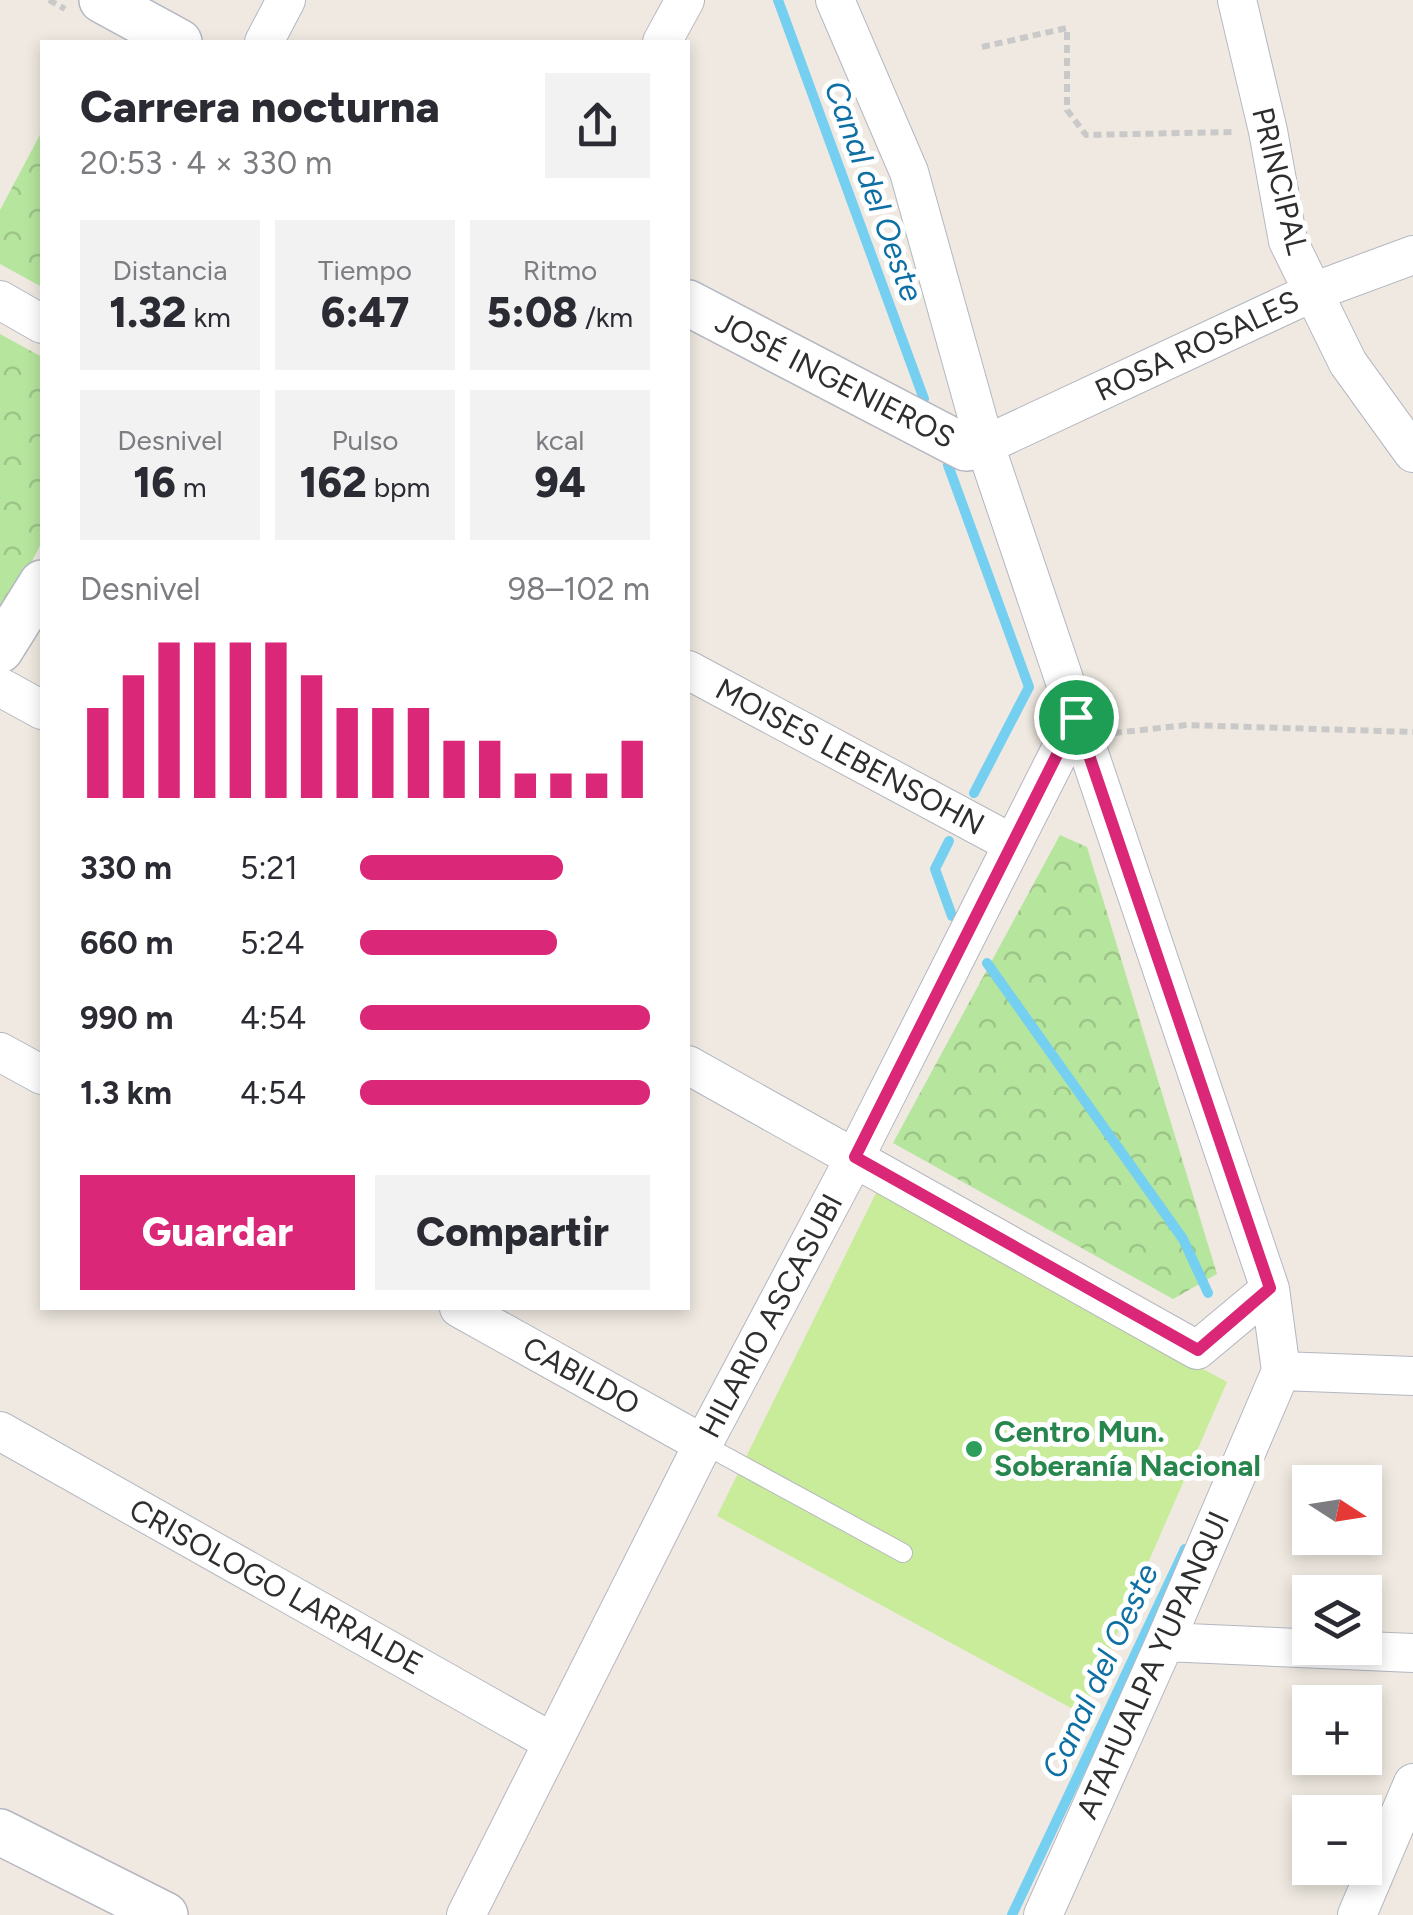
<!DOCTYPE html>
<html lang="es">
<meta charset="utf-8">
<style>
body{margin:0;font-family:Figtree,sans-serif;background:#f2f2f3;color:#2b2b33;height:100vh;display:flex;flex-direction:column;font-size:38px;white-space:nowrap}
*{box-sizing:border-box;margin:0}
p{font-size:32px;color:#7c7c81}
.icon{flex:none;width:55px;height:55px;fill:none;stroke:currentColor;stroke-width:2;stroke-linecap:round;stroke-linejoin:round}
.map{position:relative;flex:1;overflow:hidden}
.sheet{position:absolute;left:40px;top:40px;width:650px;height:1270px;display:flex;flex-direction:column;background:#fff;border-radius:0px;box-shadow:0 5px 15px #0003}
.sheet>*{flex:none}
.needle{width:65px;rotate:102deg}
.tools{position:absolute;left:1292px;top:1465px;display:grid;gap:20px}
.tools a{display:grid;place-items:center;width:90px;height:90px;border-radius:0px;background:#fff;box-shadow:0 5px 15px #0003;font-size:50px}
.pin{position:absolute;display:grid;place-items:center;width:85px;height:85px;color:#fff;margin:-42px;border:5px solid #fff;border-radius:50%;box-shadow:0 2px 10px #0007}
.round{display:grid;place-items:center;flex:none;width:105px;height:105px;border-radius:0px;background:#f2f2f3}
.summary{display:flex;align-items:center;justify-content:space-between;height:170px;padding:0 40px}
h1{font-size:45px;font-weight:800;line-height:75px}
.figures{display:grid;grid-template-columns:repeat(3,1fr);gap:15px;height:170px;padding:10px 40px}
.figures div{display:grid;align-content:center;border-radius:0px;background:#f2f2f3;text-align:center}
.figures b{font-size:42px;font-weight:800}
.figures small{font-size:28px;font-weight:400}
.figures p{font-size:28px}
.chart{height:280px;padding:20px 40px}
.chart p{display:flex;justify-content:space-between}
.chart svg{width:100%;height:180px;margin-top:10px;stroke:#db2777;stroke-width:6}
.cta{display:flex;gap:20px;margin-top:auto;padding:20px 40px}
.cta a{flex:1;height:115px;border-radius:0px;background:#db2777;color:#fff;font-size:40px;font-weight:800;line-height:115px;text-align:center}
.cta a+a{background:#f2f2f3;color:#2b2b33}
ul{padding:0 40px;list-style:none;font-size:32px}
li{display:grid;grid-template-columns:160px 120px 1fr;align-items:center;height:75px}
li i{height:25px;border-radius:12px;background:#db2777}
.map>svg:first-child{display:block}
.park{fill:url(#park-crowns)}
.pitch{fill:#c9ec9a}
.lines{fill:none;stroke-linecap:round;stroke-linejoin:round}
.stream{stroke:#75cff0;stroke-width:10}
.service-casing{stroke:#b4b7c1;stroke-width:20}
.minor-casing{stroke:#b4b7c1;stroke-width:40}
.tertiary-casing{stroke:#b4b7c1;stroke-width:48}
.path{stroke:#c9c9c9;stroke-width:6;stroke-dasharray:8 5;stroke-linecap:butt}
.service{stroke:#fff;stroke-width:18}
.minor{stroke:#fff;stroke-width:38}
.tertiary{stroke:#fff;stroke-width:45}
.route-casing{stroke:#fff;stroke-width:20}
.route{stroke:#db2777;stroke-width:12}
.leisure-dot{fill:#2e9e5b;stroke:#fff;stroke-width:4}
.labels{text-anchor:middle;stroke-width:10;stroke-linejoin:round;paint-order:stroke}
.street-label{font-size:30px;fill:#2e2e2e;stroke:#fff}
.leisure-label{font-size:30px;font-weight:bold;fill:#27864d;stroke:#fff;text-anchor:start}
.water-label{font-size:32px;font-style:italic;fill:#0d6fa3;stroke:#fff}
</style>
<div class="map">
<svg width="1413" height="1915" viewBox="0 0 1413 1915">
<defs>
<pattern id="park-crowns" width="20" height="18" patternUnits="userSpaceOnUse" patternTransform="scale(2.5)"><rect width="20" height="18" fill="#b6e59e"/><path d="M2 6a3 3 0 1 1 6 0M12 15a3 3 0 1 1 6 0" fill="none" stroke="#9dc588"/></pattern>
</defs>
<rect width="100%" height="100%" fill="#efe9e1"/>
<path class="park" d="M42,131V287L0,264V210Z
M0,334L42,357V542L0,622Z
M1060,835L1087,847L1217,1274L1173,1299L893,1143Z"/>
<path class="pitch" d="M877,1191L1227,1382L1082,1714L717,1516Z"/>
<g class="lines">
<path class="stream" d="M778,0L924,399
M948,465L1029,687L974,793
M949,841L935,869L952,916
M987,963L1183,1239L1208,1293
M1012,1915L1185,1549"/>
<g class="service-casing">
<path id="service" d="M703,1444L903,1553"/>
</g>
<g class="minor-casing">
<path id="minor" d="M835,0L909,172L985,445L1270,1289L1281,1371L1165,1642L1043,1915
M1237,0L1268,131L1288,241L1348,363L1413,453
M264,42L286,0
M662,42L685,0
M0,300L42,324
M985,445L1313,292L1413,255
M688,670L1013,844
M0,687L42,710
M0,1052L42,1075
M688,1065L1197,1350L1270,1289
M459,1308L703,1444
M1281,1371L1413,1376
M0,1431L552,1742
M1165,1642L1413,1653
M466,1915L703,1444L855,1157L1077,717
M1357,1915L1413,1783"/>
</g>
<g class="tertiary-casing">
<path id="tertiary" d="M102,0L179,42
M688,303L966,448L985,445
M0,650L42,583
M0,1832L165,1915"/>
</g>
<path class="path" d="M49,0L65,9
M982,47L1067,28V110L1086,135L1234,132
M1114,733L1187,725L1413,732"/>
<use href="#service" class="service"/>
<use href="#minor" class="minor"/>
<use href="#tertiary" class="tertiary"/>
</g>
<g class="lines">
<g class="route-casing">
<path id="route" d="M1076,717L1270,1288L1198,1350L855,1157Z"/>
</g>
<use href="#route" class="route"/>
</g>
<circle class="leisure-dot" cx="974" cy="1449" r="10"/>
<g class="labels">
<g class="street-label">
<text transform="translate(1280 181) rotate(76)" y="10">PRINCIPAL</text>
<text transform="translate(1197 346) rotate(-25)" y="10">ROSA ROSALES</text>
<text transform="translate(835 380) rotate(27)" y="10">JOSÉ INGENIEROS</text>
<text transform="translate(850 757) rotate(28)" y="10">MOISES LEBENSOHN</text>
<text transform="translate(771 1316) rotate(-62)" y="10">HILARIO ASCASUBI</text>
<text transform="translate(581 1376) rotate(29)" y="10">CABILDO</text>
<text transform="translate(276 1587) rotate(29)" y="10">CRISOLOGO LARRALDE</text>
<text transform="translate(1153 1665) rotate(-66)" y="10">ATAHUALPA YUPANQUI</text>
</g>
<g class="leisure-label">
<text x="994" y="1442">Centro Mun.<tspan x="994" dy="34">Soberanía Nacional</tspan></text>
</g>
<g class="water-label">
<text transform="translate(874 191) rotate(70)" y="11">Canal del Oeste</text>
<text transform="translate(1100 1671) rotate(-65)" y="11">Canal del Oeste</text>
</g>
</g>
</svg>
<div class="tools">
<a><svg class="needle" viewBox="-14 -14 28 28"><path d="M0-13l5 13h-10z" fill="#e53935"/><path d="M0 13l5-13h-10z" fill="#7c7c81"/></svg></a>
<a><svg class="icon" aria-label="layers" viewBox="0 0 24 24"><path d="M12 4l9 5-9 5-9-5zM3 14l9 5 9-5"/></svg></a>
<a>+</a>
<a>−</a>
</div>
<div class="pin" style="left:1076px;top:717px;background:#1e9e55"><svg class="icon" aria-label="arrive" viewBox="0 0 24 24"><path d="M6 21V4h12l-3 4 3 4H6"/></svg></div>
<section class="sheet">
<div class="summary"><div><h1>Carrera nocturna</h1><p>20:53 · 4 × 330 m</p></div><a class="round"><svg class="icon" aria-label="share" viewBox="0 0 24 24"><path d="M12 15V3M7 8l5-5 5 5M5 13v7h14v-7"/></svg></a></div>
<div class="figures">
<div><p>Distancia</p><b>1.32<small> km</small></b></div>
<div><p>Tiempo</p><b>6:47</b></div>
<div><p>Ritmo</p><b>5:08<small> /km</small></b></div>
</div>
<div class="figures">
<div><p>Desnivel</p><b>16<small> m</small></b></div>
<div><p>Pulso</p><b>162<small> bpm</small></b></div>
<div><p>kcal</p><b>94</b></div>
</div>
<div class="chart"><p><span>Desnivel</span>98–102 m</p>
<svg viewBox="0 0 160 44" preserveAspectRatio="none"><path d="M5 44V22M15 44V14M25 44V6M35 44V6M45 44V6M55 44V6M65 44V14M75 44V22M85 44V22M95 44V22M105 44V30M115 44V30M125 44V38M135 44V38M145 44V38M155 44V30"/></svg>
</div>
<ul>
<li><b>330 m</b>5:21<i style="width:70%"></i></li>
<li><b>660 m</b>5:24<i style="width:68%"></i></li>
<li><b>990 m</b>4:54<i style="width:100%"></i></li>
<li><b>1.3 km</b>4:54<i style="width:100%"></i></li>
</ul>
<div class="cta"><a>Guardar</a><a>Compartir</a></div>
</section>
</div>
